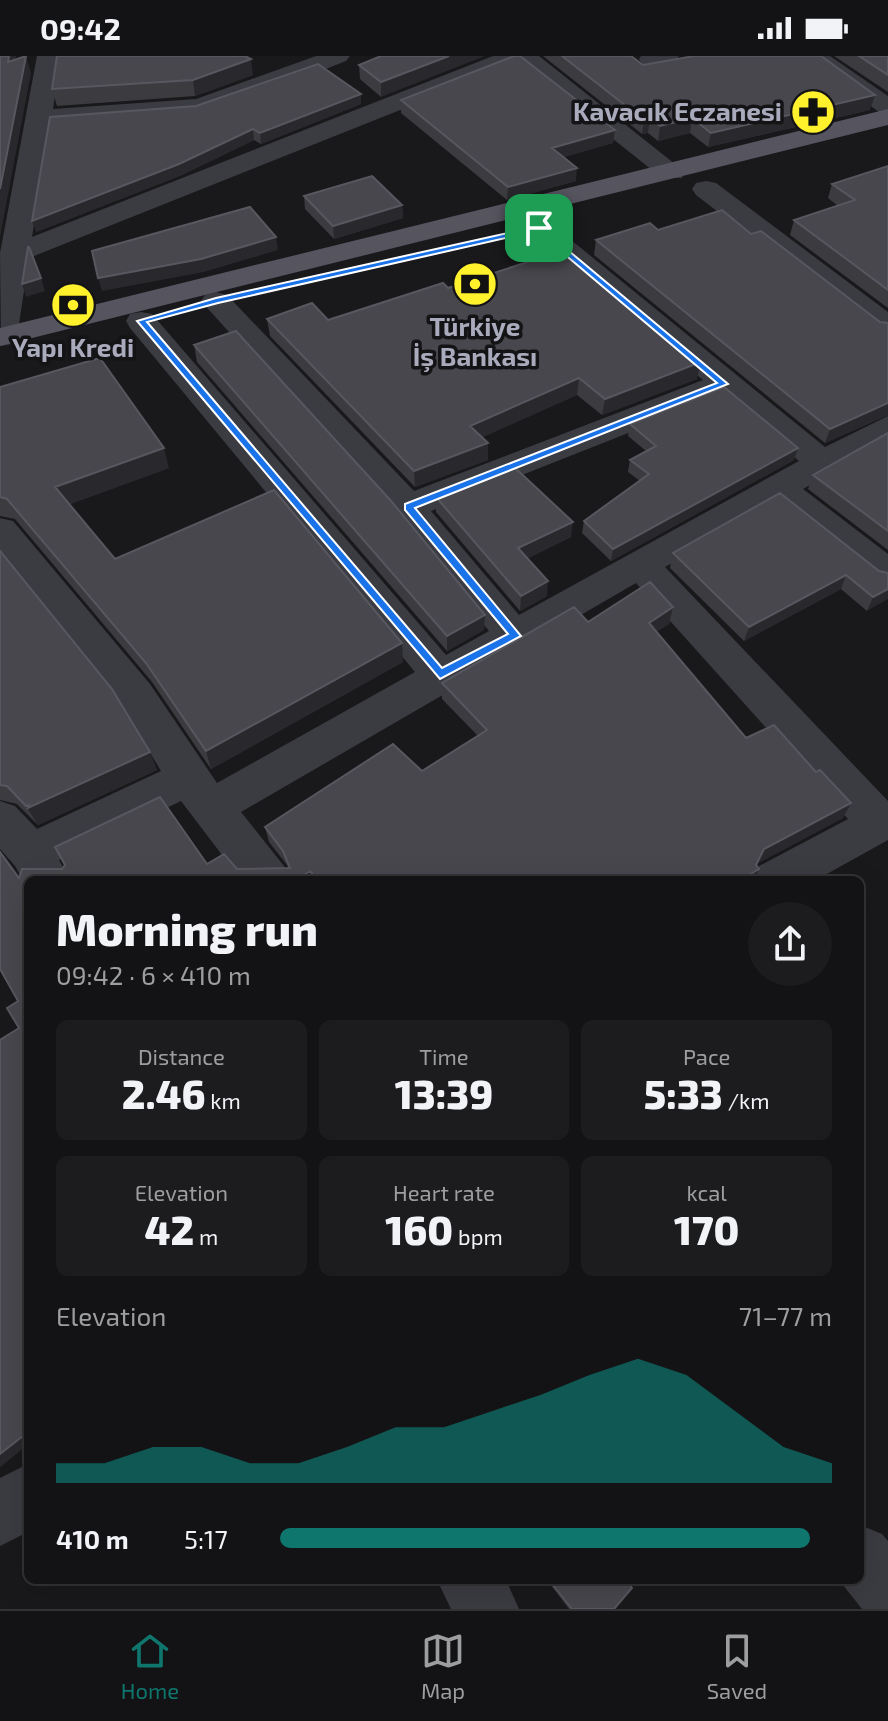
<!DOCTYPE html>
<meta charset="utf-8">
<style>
body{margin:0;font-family:"Exo 2",sans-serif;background:#1c1b1d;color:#f1f3f6;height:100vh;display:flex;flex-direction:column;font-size:30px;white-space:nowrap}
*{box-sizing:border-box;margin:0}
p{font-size:26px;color:#9d9ea0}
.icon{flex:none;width:44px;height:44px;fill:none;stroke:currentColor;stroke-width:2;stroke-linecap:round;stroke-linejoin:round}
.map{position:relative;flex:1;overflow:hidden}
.sheet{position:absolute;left:24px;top:820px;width:840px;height:708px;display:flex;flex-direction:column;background:#131214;border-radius:12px;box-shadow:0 8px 32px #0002,0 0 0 2px #323234}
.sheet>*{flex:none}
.pin{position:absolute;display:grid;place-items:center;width:68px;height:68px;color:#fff;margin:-34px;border-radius:16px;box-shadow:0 4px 12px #0006}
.round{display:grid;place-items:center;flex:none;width:84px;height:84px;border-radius:42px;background:#1c1b1d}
.head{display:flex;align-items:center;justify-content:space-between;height:136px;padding:0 32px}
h1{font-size:44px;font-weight:800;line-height:60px}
.stats{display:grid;grid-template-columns:repeat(3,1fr);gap:12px;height:136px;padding:8px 32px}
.stats div{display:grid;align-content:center;border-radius:12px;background:#1c1b1d;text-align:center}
.stats b{font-size:40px;font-weight:800}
.stats small{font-size:22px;font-weight:400}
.stats p{font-size:22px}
.chart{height:224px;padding:16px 32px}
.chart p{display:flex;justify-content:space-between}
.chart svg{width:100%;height:144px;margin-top:8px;fill:#0f766e;opacity:.7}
ul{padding:0 32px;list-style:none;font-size:26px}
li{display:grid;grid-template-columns:128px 96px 1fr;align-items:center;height:60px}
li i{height:20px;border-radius:10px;background:#0f766e}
.status{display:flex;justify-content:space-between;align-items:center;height:56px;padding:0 40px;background:#131214;direction:ltr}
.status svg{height:22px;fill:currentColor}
.tabs{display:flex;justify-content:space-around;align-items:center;height:112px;border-top:2px solid #323234;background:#131214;font-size:22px;color:#9d9ea0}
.tabs a{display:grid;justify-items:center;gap:4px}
.tabs .on{color:#0f766e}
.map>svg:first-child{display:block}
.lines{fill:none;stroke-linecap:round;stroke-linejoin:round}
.minor{fill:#3b3b42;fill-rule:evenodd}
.major{fill:#55545f;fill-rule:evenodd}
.wall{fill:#3c3b40}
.shaded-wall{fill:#29282c}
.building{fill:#48474d;stroke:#57575f;stroke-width:2}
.route{fill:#1a73e8;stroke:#fff;stroke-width:2;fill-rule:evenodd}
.labels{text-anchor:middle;stroke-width:7;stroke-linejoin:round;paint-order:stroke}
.far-poi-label{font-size:26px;font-weight:bold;fill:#a9aabb;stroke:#141316}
</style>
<div class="status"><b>09:42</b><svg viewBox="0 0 49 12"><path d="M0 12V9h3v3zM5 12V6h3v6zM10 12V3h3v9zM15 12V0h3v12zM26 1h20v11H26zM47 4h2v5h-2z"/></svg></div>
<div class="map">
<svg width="888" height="1553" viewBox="0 0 888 1553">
<rect width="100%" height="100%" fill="#19181b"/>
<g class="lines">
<path class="minor" d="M37,0H61L53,53L196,43L316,0H350L346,5L262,38L198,58L50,69L32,181L493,0H539L685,116L682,122H662L518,7L29,202L17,281L12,288L1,290L0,197Z
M641,0H679L675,5L651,10L642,8L639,3Z
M802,0H830L888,40V59L879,56Z
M706,125L716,127L888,256V280L877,278L696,139L692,133L696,127Z
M539,163L549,166L825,391L888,360V385L803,433L888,498V531L875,527L776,448L665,511L888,745V784L816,824H752L759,810L848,763L636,527L241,756L284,810L291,824H241L181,745L59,804L70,824H28V833L15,810L0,793V745L15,750L37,773L161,715L122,650L0,499V462L13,465L150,628L217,727L415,616L130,272L126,265L130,258L141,256L152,258L446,599L489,575L395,460L201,245L205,239L216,236L227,239L414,435L703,324L529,178L525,172L529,166ZM722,340L799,405L519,559L431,455Z
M28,1408V1476L0,1490V1422Z
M860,1469L882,1478L888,1485V1553H862L839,1524H860Z
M437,1524H506L519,1553H451Z"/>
<path class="major" d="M888,53V69L0,290V272Z"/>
</g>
<path class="wall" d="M381,0V41L360,23L359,9Z
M543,0H631L643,9L870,54L708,91L690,77L658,85L648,77L642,78Z
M834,0H888V36Z
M253,19L195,40L57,50L52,33Z
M361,38V48L261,88L254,84L182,119L36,176L50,61Z
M401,44L615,74L613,87L563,101L576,125L507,144L401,57Z
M888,110V252L790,179L794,164L838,150L828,142L832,128Z
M304,140L402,149L403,162L334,183L305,153Z
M658,174L751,178L880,266L888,267V359L825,387L594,199L596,184Z
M448,232L697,323L602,359L577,339L482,381L488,404L415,431L270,280L267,263L328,264Z
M194,289L485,559L484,574L447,595L197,306Z
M0,331L169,412L70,448L115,503L403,606L211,713L152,626L15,463L0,460Z
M630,368L794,404L611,505L582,477L584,465L640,425L628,416L630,404L646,395L628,380Z
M888,377V494L808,433L813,419Z
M436,441L571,481L528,502L547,540L520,555L436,456Z
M0,495L157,714L38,769L17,748L0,744Z
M673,497L879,515L888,517L867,555L841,533L744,585L670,512Z
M673,551L669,568L656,576L746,682L816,716L851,747L843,762L758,807L754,824H28V1388L0,1411L19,972V822L62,813L207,808L237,813L288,812L287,809L269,786L265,771L422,715L478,680L442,643V627L588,566Z
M547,1524H626L614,1553H569Z"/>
<path class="shaded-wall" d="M9,0H16L13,23L8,6Z
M26,0L31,17L0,181V133Z
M449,0H485L381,41V26Z
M251,3L253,19L195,40L193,24Z
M361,38V48L261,88L260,77Z
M875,39L870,54L708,91L711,77Z
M650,62L648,77L642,78L644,64Z
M692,62L690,77L658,85L660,70Z
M253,73L254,84L182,119L36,176L32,165Z
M615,74L613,87L551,105L552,92Z
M577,112L576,125L507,144L508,131Z
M402,149L403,162L334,183L333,170Z
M276,181L278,194L204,216L102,235L98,222Z
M41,222L45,235L26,241L22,228Z
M701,306L697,323L602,359L605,343Z
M579,322L577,339L470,387V370Z
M888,347V359L825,387L830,373Z
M488,387V404L415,431L414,415Z
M164,392L169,412L62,451L55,431Z
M798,392L794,404L611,505L613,493Z
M573,466L571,481L517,508L518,492Z
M846,519L841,533L744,585L749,571Z
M548,525L547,540L520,555L521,540Z
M888,533V543L867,555L873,541Z
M673,551L669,568L645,583L649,567Z
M485,559L484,574L447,595V580Z
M402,587L403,606L211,713L206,695Z
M150,696L157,714L38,769L26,750Z
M851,747L843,762L758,807L752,817L759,813L754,824H741L764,793Z
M310,815L312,824H297Z
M28,1376V1388L0,1411V1398Z"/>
<path class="building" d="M0,0H9L8,6L26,0L0,133Z
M57,0H245L251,3L193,24L52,33Z
M381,0H449L381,26L359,9Z
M514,0H520L615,74L552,92L577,112L508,131L401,44Z
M562,0H631L643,9L694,0H821L875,39L711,77L692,62L660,70L650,62L644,64Z
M859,0H888V19Z
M318,8L361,38L260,77L253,73L179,108L32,165L50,61L196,50Z
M888,110V234L794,164L855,144L832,128Z
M372,120L402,149L333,170L304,140Z
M250,151L276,181L201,203L98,222L92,195Z
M722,154L751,178L761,175L880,266L888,267V347L830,373L596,184L650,167L658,174Z
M28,191H29L41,222L22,228Z
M564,194L701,306L605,343L579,322L470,370L488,387L414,415L267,263L312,247L328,264L443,227L448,232Z
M236,275L392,446L485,559L447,580L194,289Z
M100,302L164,392L55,431L115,503L274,434L402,587L206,695L146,607L7,443L0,441V331Z
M724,331L798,392L613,493L584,465L649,418L630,404L656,390L630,368Z
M888,377V475L813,419Z
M513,410L573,466L518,492L548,525L521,540L436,441Z
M780,437L879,515L888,517V533L873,541L846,519L749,571L673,497Z
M0,495L112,633L150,696L28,752L29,749L26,750L7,730L0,729Z
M650,526L673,551L649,567L746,682L774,669L816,716L820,714L851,747L764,793L756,809L759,813L741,824H318L310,815L297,824H28V1376L0,1398V984L19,972L7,952L18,945L0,913V796L19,822L22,813H62L65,809L55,791L160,741L207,808L224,798L237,813L290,812L283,795L265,771L393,688L422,715L487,674L442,627L574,551L588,566Z
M549,1524H626L632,1532L614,1553H572Z"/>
<path class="route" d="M539,170L728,328L415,452L521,580L440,623L137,265L216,242ZM537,175L717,327L405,448V454L508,578L442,612L147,266L218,247Z"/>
<defs>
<g id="pharmacy-disc" transform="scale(2.3)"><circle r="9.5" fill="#fff12b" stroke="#141316"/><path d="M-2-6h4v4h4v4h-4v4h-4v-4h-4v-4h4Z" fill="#111"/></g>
<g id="bank-disc" transform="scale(2.3)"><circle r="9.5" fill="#fff12b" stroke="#141316"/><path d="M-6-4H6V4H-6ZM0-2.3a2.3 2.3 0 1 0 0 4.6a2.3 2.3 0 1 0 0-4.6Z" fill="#111"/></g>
</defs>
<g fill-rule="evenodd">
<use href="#pharmacy-disc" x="813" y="56"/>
<use href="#bank-disc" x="475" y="228"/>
<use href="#bank-disc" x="73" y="249"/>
</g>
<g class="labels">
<g class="far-poi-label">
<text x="782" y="65" text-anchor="end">Kavacık Eczanesi</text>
<text x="475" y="280">Türkiye<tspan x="475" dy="30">İş Bankası</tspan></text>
<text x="73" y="301">Yapı Kredi</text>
</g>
</g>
</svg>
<div class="pin" style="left:539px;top:172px;background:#1e9e55"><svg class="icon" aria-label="arrive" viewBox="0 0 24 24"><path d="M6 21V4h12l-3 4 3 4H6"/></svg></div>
<section class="sheet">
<div class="head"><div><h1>Morning run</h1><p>09:42 · 6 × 410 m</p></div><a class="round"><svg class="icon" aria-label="share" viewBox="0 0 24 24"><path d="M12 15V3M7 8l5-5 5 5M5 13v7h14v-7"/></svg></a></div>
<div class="stats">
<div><p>Distance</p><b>2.46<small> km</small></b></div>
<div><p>Time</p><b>13:39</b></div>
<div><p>Pace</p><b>5:33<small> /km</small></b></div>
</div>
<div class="stats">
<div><p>Elevation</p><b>42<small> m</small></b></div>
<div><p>Heart rate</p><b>160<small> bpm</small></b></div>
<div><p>kcal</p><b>170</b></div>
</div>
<div class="chart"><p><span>Elevation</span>71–77 m</p>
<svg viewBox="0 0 160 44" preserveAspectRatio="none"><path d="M0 44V38L10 38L20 33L30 33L40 38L50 38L60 33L70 27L80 27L90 22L100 17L110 11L120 6L130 11L140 22L150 33L160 38V44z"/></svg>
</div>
<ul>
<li><b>410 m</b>5:17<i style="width:96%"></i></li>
</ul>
</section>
</div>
<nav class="tabs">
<a class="on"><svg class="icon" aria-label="home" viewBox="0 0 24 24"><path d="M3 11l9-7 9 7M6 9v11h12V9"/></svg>Home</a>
<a><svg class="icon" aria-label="map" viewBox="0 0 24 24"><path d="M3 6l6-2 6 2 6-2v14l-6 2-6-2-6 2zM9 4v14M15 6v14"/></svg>Map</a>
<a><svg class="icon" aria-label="saved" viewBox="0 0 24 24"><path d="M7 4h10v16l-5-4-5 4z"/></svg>Saved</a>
</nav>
